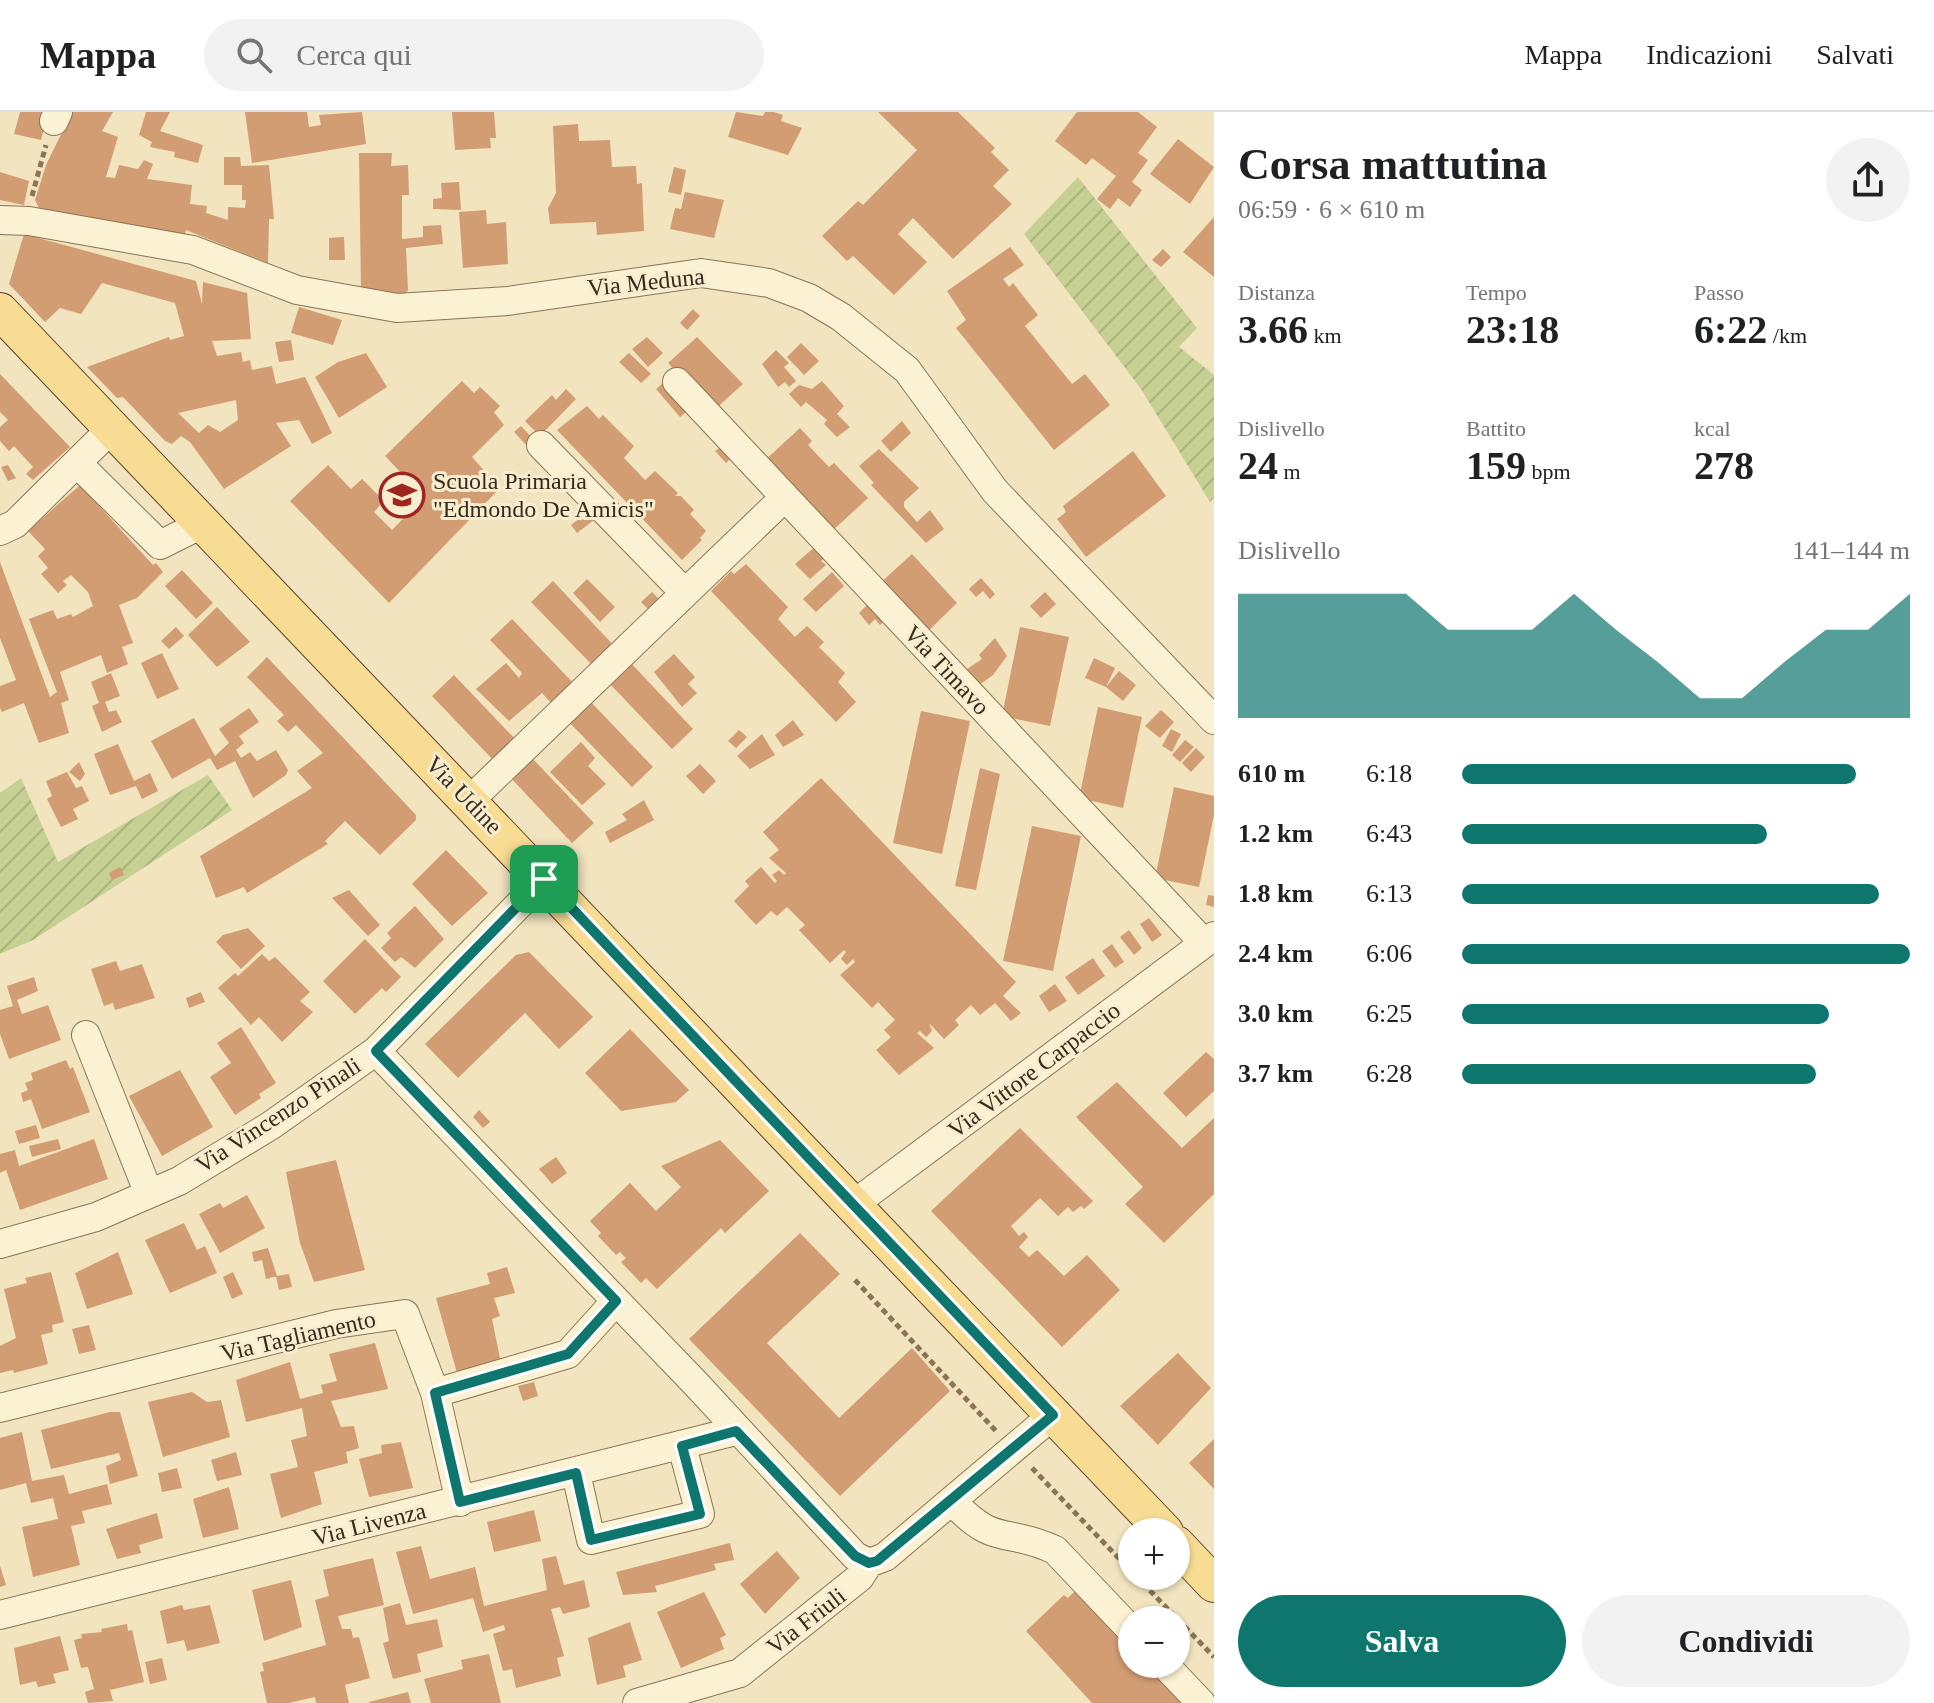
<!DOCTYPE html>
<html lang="it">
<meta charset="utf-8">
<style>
body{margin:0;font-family:Georgia,serif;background:#f2f2f2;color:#202124;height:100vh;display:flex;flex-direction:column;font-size:30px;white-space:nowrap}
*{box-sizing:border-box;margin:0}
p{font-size:26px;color:#757577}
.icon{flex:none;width:44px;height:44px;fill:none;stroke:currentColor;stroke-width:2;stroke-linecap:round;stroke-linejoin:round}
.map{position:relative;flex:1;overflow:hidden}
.sheet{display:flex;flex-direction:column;background:#fff;width:720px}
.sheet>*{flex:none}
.fabs{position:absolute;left:1118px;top:1406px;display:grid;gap:16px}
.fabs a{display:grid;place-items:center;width:72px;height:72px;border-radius:50%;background:#fff;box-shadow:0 2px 6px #0004;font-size:40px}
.pin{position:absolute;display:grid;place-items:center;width:68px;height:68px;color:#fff;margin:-34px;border-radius:16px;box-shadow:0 4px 12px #0006}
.round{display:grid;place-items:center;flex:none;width:84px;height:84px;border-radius:42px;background:#f2f2f2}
.overview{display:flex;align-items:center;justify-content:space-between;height:136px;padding:0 24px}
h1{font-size:44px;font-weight:700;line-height:60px}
.metrics{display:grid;grid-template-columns:repeat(3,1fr);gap:12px;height:136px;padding:8px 24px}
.metrics div{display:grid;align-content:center}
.metrics b{font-size:40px;font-weight:700}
.metrics small{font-size:22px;font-weight:400}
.metrics p{font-size:22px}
.chart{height:224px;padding:16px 24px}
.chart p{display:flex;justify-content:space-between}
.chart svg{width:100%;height:144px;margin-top:8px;fill:#0f766e;opacity:.7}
.primary-button{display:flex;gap:16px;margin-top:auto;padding:16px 24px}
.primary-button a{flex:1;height:92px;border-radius:48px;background:#0f766e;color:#fff;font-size:32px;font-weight:700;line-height:92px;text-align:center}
.primary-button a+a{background:#f2f2f2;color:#202124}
ul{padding:0 24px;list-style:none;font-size:26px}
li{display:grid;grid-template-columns:128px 96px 1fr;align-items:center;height:60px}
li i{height:20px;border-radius:10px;background:#0f766e}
header{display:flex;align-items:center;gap:48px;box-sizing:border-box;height:112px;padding:0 40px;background:#fff;border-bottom:2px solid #e0e0e0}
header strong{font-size:38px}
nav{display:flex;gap:44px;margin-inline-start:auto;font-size:28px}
.search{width:560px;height:72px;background:#f2f2f2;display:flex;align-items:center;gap:20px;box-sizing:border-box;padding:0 28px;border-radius:44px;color:#757577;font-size:30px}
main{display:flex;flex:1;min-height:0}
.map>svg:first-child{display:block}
.garden{fill:url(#garden-furrows)}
.building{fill:#d29d72;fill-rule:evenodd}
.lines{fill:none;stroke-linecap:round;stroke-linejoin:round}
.minor-casing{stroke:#8b7456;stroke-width:30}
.major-casing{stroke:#58422b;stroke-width:38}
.path{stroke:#8b7456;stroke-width:5;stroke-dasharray:6 4;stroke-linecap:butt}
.minor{stroke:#fbf1d3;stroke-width:28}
.major{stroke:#f8dc93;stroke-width:36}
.route-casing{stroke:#fff;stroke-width:16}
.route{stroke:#0f766e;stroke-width:10}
.labels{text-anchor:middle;stroke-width:6;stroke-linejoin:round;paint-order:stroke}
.street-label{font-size:24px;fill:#392b1c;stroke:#f8eecf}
.poi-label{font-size:24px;fill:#392b1c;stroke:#f8eecf;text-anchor:start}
</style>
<header>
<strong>Mappa</strong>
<div class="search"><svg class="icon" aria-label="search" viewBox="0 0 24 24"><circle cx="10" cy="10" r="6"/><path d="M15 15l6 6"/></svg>Cerca qui</div>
<nav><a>Mappa</a><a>Indicazioni</a><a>Salvati</a></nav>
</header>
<main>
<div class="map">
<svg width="1214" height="1591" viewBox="0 0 1214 1591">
<defs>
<pattern id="garden-furrows" width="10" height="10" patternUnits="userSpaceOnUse" patternTransform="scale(2)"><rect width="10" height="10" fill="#c6d092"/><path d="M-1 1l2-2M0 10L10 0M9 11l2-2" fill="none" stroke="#abb37d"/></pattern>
</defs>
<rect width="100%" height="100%" fill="#f1e4bf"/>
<path class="garden" d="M1078,65L1197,216L1179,235L1214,263V386L1210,390L1141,277L1024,122Z
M208,663L232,698L33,828L0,842V681L21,666L58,750Z"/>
<path class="building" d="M20,0H48L41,28L14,22Z
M72,0H113L102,19L118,25L106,65L115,66L119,53L138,57L144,48L153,52L147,67L192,73L190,92L207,94L206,101L228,108V95L245,96L246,88H242V73H224V45H240L241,54L269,53L274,107H269L268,151L186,118L185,122L41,100L35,88L46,53Z
M146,0H170L160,19L203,33L198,51L174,45L175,40L150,35L152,30L139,23Z
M245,0H307L309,15L321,13L319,3L362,0L366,32L252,51Z
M452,0H494L496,26H490L491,36L455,38Z
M736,0L763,4L765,0H774L783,3L781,9L802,16L788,43L728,25Z
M878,0H958L995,36L991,40L1009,58L993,74L1012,92L953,147L913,106L898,122L927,150L894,183L853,144L847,149L822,124L858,89L863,93L917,38Z
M1077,0H1138L1157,15L1138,41L1148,48L1132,70L1142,78L1130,95L1118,86L1110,97L1097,87L1116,64L1092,46L1086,53L1055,29Z
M578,12L579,29L610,28L612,55L636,54L637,72L642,71L644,119L597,123L596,110L550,112L548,96L556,81L553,14Z
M1178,27L1214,55L1190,92L1150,62Z
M359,41H392L391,54L408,53L409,83H402V127L423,125V114L441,113L443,132L406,136L408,178L404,183L361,178Z
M674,55L686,58L681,83L668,80Z
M0,60L29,69L24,93L0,88Z
M459,70L461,98L433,97V87L442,86L441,71Z
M685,80L724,88L714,126L670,117L675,96L681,97Z
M486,98L487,112L506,110L508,152L463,156L459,100Z
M1214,105V165L1183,140Z
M24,122L196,169L202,192L203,170L247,181L251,227L212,229L217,244L241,240L243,250L250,248L252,258L272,254L276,272L305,265L332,321L312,332L299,308L276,311L291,334L224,377L190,330L181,324L172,332L165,329L123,285L117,286L87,255L169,225L170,228L184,224L175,191L102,171L81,202L60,196L45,210L9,172ZM236,288L238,308L220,320L208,313L199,321L178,301Z
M344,125L345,148H329V126Z
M1010,135L1024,153L1003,167L1009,175L1013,171L1038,203L1025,214L1072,272L1085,262L1110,293L1054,338L956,216L966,208L947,179Z
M1163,137L1171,145L1161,155L1152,148Z
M299,195L342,208L333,233L291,221Z
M693,197L700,204L687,218L680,211Z
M647,225L663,241L648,255L632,237Z
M697,225L743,272L713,299L668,251Z
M291,228L294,248L279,250L275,230Z
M801,231L819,249L804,263L787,245Z
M776,238L789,251L784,255L796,269L789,275L785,270L778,275L762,252Z
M366,241L387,275L339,306L315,265L338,250Z
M629,241L651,262L641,271L619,250Z
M0,262L70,335L33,368L26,362L33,355L14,334L9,339L0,329V315L8,308L0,300Z
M462,269L474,281L480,275L500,294L494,300L504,313L472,345L500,376L389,491L290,389L328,353L351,377L362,367L384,389L374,400L392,418L424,385L385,344Z
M822,269L844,294L837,302L850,315L837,325L824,312L827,308L806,290L801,295L789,282L799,273L812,277Z
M662,272L687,299L680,305L656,277Z
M566,277L576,287L540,324L525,309L552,283L556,288Z
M587,294L599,307L603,303L634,334L624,346L645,368L655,359L678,381L675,384H681L694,398L690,402L706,419L700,426L702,428L682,448L557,318Z
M902,309L911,321L891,340L881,329Z
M521,314L535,329L528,335L514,320Z
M800,316L812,329L808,333L829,355L834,351L868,386L830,421L763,350Z
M722,334L732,345L726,351L715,339Z
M879,337L919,376L904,390V395L917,410L930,398L944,417L926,431L871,373L874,371L859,354Z
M1133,339L1166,384L1086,445L1057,407L1066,400L1063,394Z
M8,353L16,366L8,369L1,355Z
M80,373L153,453L156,451L163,460L137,486L119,493L133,531L122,535L128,552L107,561L101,543L60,560L69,588L61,591L69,621L39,631L24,591L2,600L0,596V574L16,568L0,526V450L50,585L57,580L29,507L53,498L57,507L71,502L73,505L93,494L88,480L71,463L63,469L67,473L58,481L41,462L48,456L38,444L45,437L28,419Z
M588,400L594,408L577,421L571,413Z
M817,433L828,443L821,449L826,453L810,467L795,452Z
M912,442L957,491L926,521L879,472Z
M746,452L788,495L778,507L795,525L807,514L824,530L819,535L845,561L838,570L856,590L836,610L711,479L731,459L734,462Z
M182,458L213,491L196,507L165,474Z
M832,460L844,474L816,500L803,487Z
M981,466L995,482L990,487L983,479L976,485L969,477Z
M587,467L615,495L600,510L573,481Z
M553,469L617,537L595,556L531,490Z
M652,480L663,491L652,501L641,490Z
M1045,480L1056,492L1041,506L1030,494Z
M870,490L888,506L880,513L875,507L869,513L859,501Z
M217,495L250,530L217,555L188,523Z
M512,507L577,575L555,595L542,581L509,609L476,577L506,551L519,566L522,561L490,528Z
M176,515L184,524L169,537L161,529Z
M1020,515L1069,525L1050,614L1002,604Z
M995,526L1007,544L993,563L975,576L964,559L982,547L979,543Z
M162,541L179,577L157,587L141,551Z
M674,542L695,565L688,572L697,581L682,595L654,560Z
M267,545L416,703V708L380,743L345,709L325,729L328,732L247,781L244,775L216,786L200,744L312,676L297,659L323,641L296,613L288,620L277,609L284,603L247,565Z
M1094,546L1115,556L1106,575L1085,566Z
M629,549L693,617L672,637L608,570Z
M1119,559L1136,573L1123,589L1106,575Z
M111,561L120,584L105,590L109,600L116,598L122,610L102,620L92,594L99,591L91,570Z
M454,563L518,630L496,651L432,584Z
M589,588L653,655L632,675L567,608Z
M1098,595L1142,605L1123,696L1079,686Z
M249,596L259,610L239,624L244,631L236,638L241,646L250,640L257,649L276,638L288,658L286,663L253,686L235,649L217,658L210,646L172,667L151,629L194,606L215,644L229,631L219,617Z
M1161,598L1174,610L1160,626L1145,614Z
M921,599L970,609L942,742L893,731Z
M793,608L804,623L783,635L775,623Z
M1171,617L1181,622L1172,640L1162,634Z
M739,618L747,625L736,636L728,629Z
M762,622L775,643L750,657L737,644Z
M1185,628L1194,635L1180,650L1172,643Z
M581,630L595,646L588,654L606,672L582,693L550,660Z
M118,632L134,669L150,661L158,679L142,687L136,674L110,683L94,642Z
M1196,636L1205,645L1191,660L1182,651Z
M530,644L594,711L572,731L509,664Z
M79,650L85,662L80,669L69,660Z
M700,652L716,669L703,682L686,664Z
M980,656L1000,662L976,778L955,774Z
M67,660L76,676L82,674L89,689L73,697L78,707L61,715L47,687L52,684L46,669Z
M821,666L1016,870L1003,884L1021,901L1011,909L995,891L980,903L971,893L955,908L959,913L944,927L929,911L932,919L926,925L920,919L917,921L934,936L899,963L876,938L891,925L884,918L895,908L878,890L872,896L840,863L855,850L853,847L847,853L841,847L846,840L844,838L830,851L799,818L805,813L787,795L777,804L771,799L756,813L734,789L749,774L745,769L761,755L775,771L777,769L772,763L779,758L784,763L786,761L769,746L779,738L763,720Z
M1174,675L1214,684V703L1199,775L1155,766Z
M644,688L654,708L610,731L605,720L627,708L622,702Z
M1032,714L1081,724L1053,859L1003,849Z
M446,738L488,781L452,814L412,772Z
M120,755L124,763L112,768L109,761Z
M349,778L380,813L368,824L332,786Z
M1208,783L1214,784V795L1206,793Z
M415,794L444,827L415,856L401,845L395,850L381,836L391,826L387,821Z
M1149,806L1162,823L1152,830L1140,812Z
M248,816L265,834L241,857L216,830L223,823Z
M1129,818L1142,836L1134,843L1120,825Z
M365,827L401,865L386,880L382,876L355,902L323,869Z
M1112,832L1124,850L1115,856L1102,839Z
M529,840L593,905L559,937L525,901L458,966L425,932L516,843Z
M262,842L269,849L275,845L310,880L300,889L313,900L282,930L259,905L251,913L218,876L235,861L238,864Z
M1093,846L1105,864L1078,883L1065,865Z
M116,849L120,859L142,852L155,886L115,898L113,891L104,894L91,857Z
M34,865L38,879L17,888L22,902L48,893L61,928L9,947L0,922V898L13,894L7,874Z
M1055,872L1067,889L1049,900L1039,884Z
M201,880L205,890L189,896L186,886Z
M241,915L276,971L259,982L261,986L235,1003L210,965L231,951L217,931Z
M630,917L689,978L676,990L621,999L585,961Z
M1206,940L1214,947V979L1186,1005L1163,981Z
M66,948L70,957L73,955L90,1000L42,1017L31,987L23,990L21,981L28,978L25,971L33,968L31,961Z
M180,958L213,1015L162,1044L129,984Z
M1117,970L1182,1036L1214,1006V1082L1164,1131L1125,1092L1143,1075L1076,1005Z
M479,998L490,1010L483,1016L473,1005Z
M36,1013L40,1026L19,1032L15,1019Z
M1020,1016L1093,1089L1084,1097L1081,1094L1073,1100L1068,1095L1058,1104L1040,1086L1011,1114L1019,1124L1024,1120L1028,1125L1019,1135L1029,1145L1037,1138L1064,1164L1087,1143L1120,1178L1062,1235L931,1099Z
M58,1027L61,1037L32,1045L29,1034Z
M94,1027L108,1067L20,1098L6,1058L0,1061V1042L15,1038L19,1054Z
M720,1028L769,1079L725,1121L721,1116L657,1177L646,1166L641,1171L621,1150L626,1146L620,1140L616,1143L598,1124L601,1121L590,1109L630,1071L656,1099L681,1075L661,1054Z
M556,1045L567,1061L552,1072L539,1057Z
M336,1048L365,1158L314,1170L300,1131L286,1060Z
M247,1083L265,1116L220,1141L199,1102L220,1091L223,1096Z
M184,1111L197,1138L205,1134L217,1161L170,1181L145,1128Z
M800,1121L840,1162L767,1231L839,1306L912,1236L950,1279L840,1384L689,1227Z
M268,1136L277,1164L266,1167L262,1148L254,1150L252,1140Z
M118,1140L133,1182L87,1197L75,1161Z
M507,1155L515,1181L494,1186L500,1204L492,1207L501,1251L457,1261L436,1186L490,1172L487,1161Z
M51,1160L64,1210L52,1213L53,1220L41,1223L48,1252L14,1261L13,1258L0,1261V1234L16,1226L4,1177L27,1171L25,1166Z
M233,1160L243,1182L232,1187L223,1165Z
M289,1162L292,1175L279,1178L276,1164Z
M89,1213L96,1238L79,1242L72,1217Z
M375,1231L388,1277L331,1289L341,1315L354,1314L359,1336L346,1340L348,1351L314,1360L322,1392L281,1406L270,1362L298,1355L291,1328L307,1324L302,1296L246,1310L236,1268L290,1250L300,1287L323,1281L321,1273L337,1269L329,1242Z
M1178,1241L1211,1276L1158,1333L1120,1294Z
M534,1270L538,1284L523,1289L518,1274Z
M192,1280L207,1290L221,1288L230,1325L163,1345L148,1290Z
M110,1300H120L138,1364L110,1372L106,1354L121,1348L119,1341L51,1357L41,1318Z
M22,1320L32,1369L64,1363L69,1382L107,1372L112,1392L82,1399L85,1411L71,1414L80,1453L33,1465L22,1415L58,1407L53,1386L31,1391L26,1371L0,1378V1326Z
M1214,1327V1377L1189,1351Z
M401,1330L413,1376L369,1385L359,1347L382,1341L381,1333Z
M236,1340L242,1363L217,1369L211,1348Z
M177,1356L182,1376L162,1380L158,1361Z
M229,1375L239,1417L203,1426L193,1387Z
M534,1398L541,1429L494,1440L487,1410Z
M157,1401L163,1426L139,1433L141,1441L117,1447L106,1417Z
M730,1431L734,1448L714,1452L716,1458L655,1474L657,1480L623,1483L616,1460Z
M421,1434L430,1467L475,1455L484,1494L547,1478L542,1447L556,1444L564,1473L584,1468L590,1495L563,1502L560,1495L551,1497L564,1544L557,1546L561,1564L516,1576L512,1557L503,1559L493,1522L505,1518L504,1513L483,1520L473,1486L413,1502L396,1440Z
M777,1439L800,1466L765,1502L740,1472Z
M373,1446L384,1493L338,1504L342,1517H351L353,1526L359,1525L370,1566L345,1573L349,1591H316L315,1585L289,1591H267L260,1560L264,1559L262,1551L326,1533L315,1488L329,1484L323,1458Z
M0,1454L6,1473L0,1475Z
M291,1468L302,1515L264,1529L252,1478Z
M1076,1478L1128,1532L1120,1538L1132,1552H1147L1183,1591H1092L1026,1519L1064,1483L1068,1486Z
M704,1480L726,1523L720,1526L724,1537L681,1556L657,1500Z
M400,1491L406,1513L437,1507L443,1535L417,1542L421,1560L393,1567L383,1531L389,1529L383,1496Z
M182,1493L184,1498L210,1493L220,1531L187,1539L184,1528L167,1532L160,1499Z
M630,1510L642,1548L623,1554L626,1565L597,1573L588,1526Z
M127,1512L128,1519L132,1518L144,1570L110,1578L113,1589L88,1591L85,1580L94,1577L88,1555L81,1556L74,1528L82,1526L81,1522L102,1520L101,1517Z
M60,1524L69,1558L53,1562L56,1571L38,1575L36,1569L20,1573L14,1536Z
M489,1542L501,1591H431L424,1567L463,1557L461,1548Z
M162,1546L167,1568L150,1572L145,1550Z
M408,1580L411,1591H369V1590Z"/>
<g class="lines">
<g class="minor-casing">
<path id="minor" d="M54,9L58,0
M0,108L29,109L193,138L297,178L397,196L508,189L701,161L769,171L809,186L841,205L907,258L995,379L1214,608
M677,270L785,385
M541,333L685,481
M77,351L160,433L204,411
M0,419L15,412L113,315
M469,689L785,385L1204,831
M86,923L149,1082
M376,939L697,1273L855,1444L869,1451
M854,1092L1214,824
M0,1132L96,1105L179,1069L270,1014L376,939L544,767
M435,1281L460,1390
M0,1296L336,1212L405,1202L435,1281L568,1242L616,1189
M576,1361L591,1428L700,1402L682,1334
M952,1389C995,1436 1006,1415 1055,1438L1132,1519
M0,1503L736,1319
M1164,1552L1201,1591
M637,1591L740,1561L860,1465L869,1451L885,1445L1053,1303"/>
</g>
<g class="major-casing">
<path id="major" d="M0,199L1165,1420
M1176,1432L1214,1472"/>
</g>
<path class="path" d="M32,84L46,33
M855,1168L996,1319
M1032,1356L1132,1460
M1136,1464L1214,1545"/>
<use href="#minor" class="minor"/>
<use href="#major" class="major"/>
</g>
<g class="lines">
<g class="route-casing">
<path id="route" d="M544,767L1053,1303L877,1449L869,1451L855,1444L736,1319L682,1334L700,1402L591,1428L576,1361L460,1390L435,1281L568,1242L616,1189L376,939Z"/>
</g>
<use href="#route" class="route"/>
</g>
<defs>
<g id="school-ring" transform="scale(2.3)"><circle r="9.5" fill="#f8eecf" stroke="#9f2521" stroke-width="1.5"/><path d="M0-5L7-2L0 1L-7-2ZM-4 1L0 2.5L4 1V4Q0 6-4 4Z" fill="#9f2521"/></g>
</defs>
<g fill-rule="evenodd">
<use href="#school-ring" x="402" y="383"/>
</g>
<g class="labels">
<g class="street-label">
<text transform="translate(646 170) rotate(-6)" y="8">Via Meduna</text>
<text transform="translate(947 558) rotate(47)" y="8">Via Timavo</text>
<text transform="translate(464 683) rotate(46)" y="8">Via Udine</text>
<text transform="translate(1034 958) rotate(-37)" y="8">Via Vittore Carpaccio</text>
<text transform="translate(278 1003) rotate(-33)" y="8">Via Vincenzo Pinali</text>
<text transform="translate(298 1224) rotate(-13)" y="8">Via Tagliamento</text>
<text transform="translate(369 1412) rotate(-14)" y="8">Via Livenza</text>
<text transform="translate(806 1509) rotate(-38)" y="8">Via Friuli</text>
</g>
<g class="poi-label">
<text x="433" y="377">Scuola Primaria<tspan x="433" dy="28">"Edmondo De Amicis"</tspan></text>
</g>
</g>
</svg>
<div class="fabs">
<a>+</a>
<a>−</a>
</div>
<div class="pin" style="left:544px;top:767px;background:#1e9e55"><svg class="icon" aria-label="arrive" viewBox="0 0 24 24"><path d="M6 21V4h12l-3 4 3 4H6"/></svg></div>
</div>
<section class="sheet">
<div class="overview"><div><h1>Corsa mattutina</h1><p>06:59 · 6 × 610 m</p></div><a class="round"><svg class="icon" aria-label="share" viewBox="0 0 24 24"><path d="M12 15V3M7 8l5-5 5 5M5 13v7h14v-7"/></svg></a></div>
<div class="metrics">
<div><p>Distanza</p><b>3.66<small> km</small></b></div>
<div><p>Tempo</p><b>23:18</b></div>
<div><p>Passo</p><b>6:22<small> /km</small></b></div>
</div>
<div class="metrics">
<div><p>Dislivello</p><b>24<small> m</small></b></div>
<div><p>Battito</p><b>159<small> bpm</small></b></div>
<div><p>kcal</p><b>278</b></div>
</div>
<div class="chart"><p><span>Dislivello</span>141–144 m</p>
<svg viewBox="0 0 160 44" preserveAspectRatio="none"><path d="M0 44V6L10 6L20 6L30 6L40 6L50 17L60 17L70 17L80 6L90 17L100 27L110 38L120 38L130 27L140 17L150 17L160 6V44z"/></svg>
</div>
<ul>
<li><b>610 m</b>6:18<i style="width:88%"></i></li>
<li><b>1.2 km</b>6:43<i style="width:68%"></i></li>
<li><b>1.8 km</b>6:13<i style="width:93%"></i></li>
<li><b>2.4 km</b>6:06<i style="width:100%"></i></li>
<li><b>3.0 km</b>6:25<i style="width:82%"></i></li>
<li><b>3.7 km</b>6:28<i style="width:79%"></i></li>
</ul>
<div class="primary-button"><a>Salva</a><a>Condividi</a></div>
</section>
</main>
